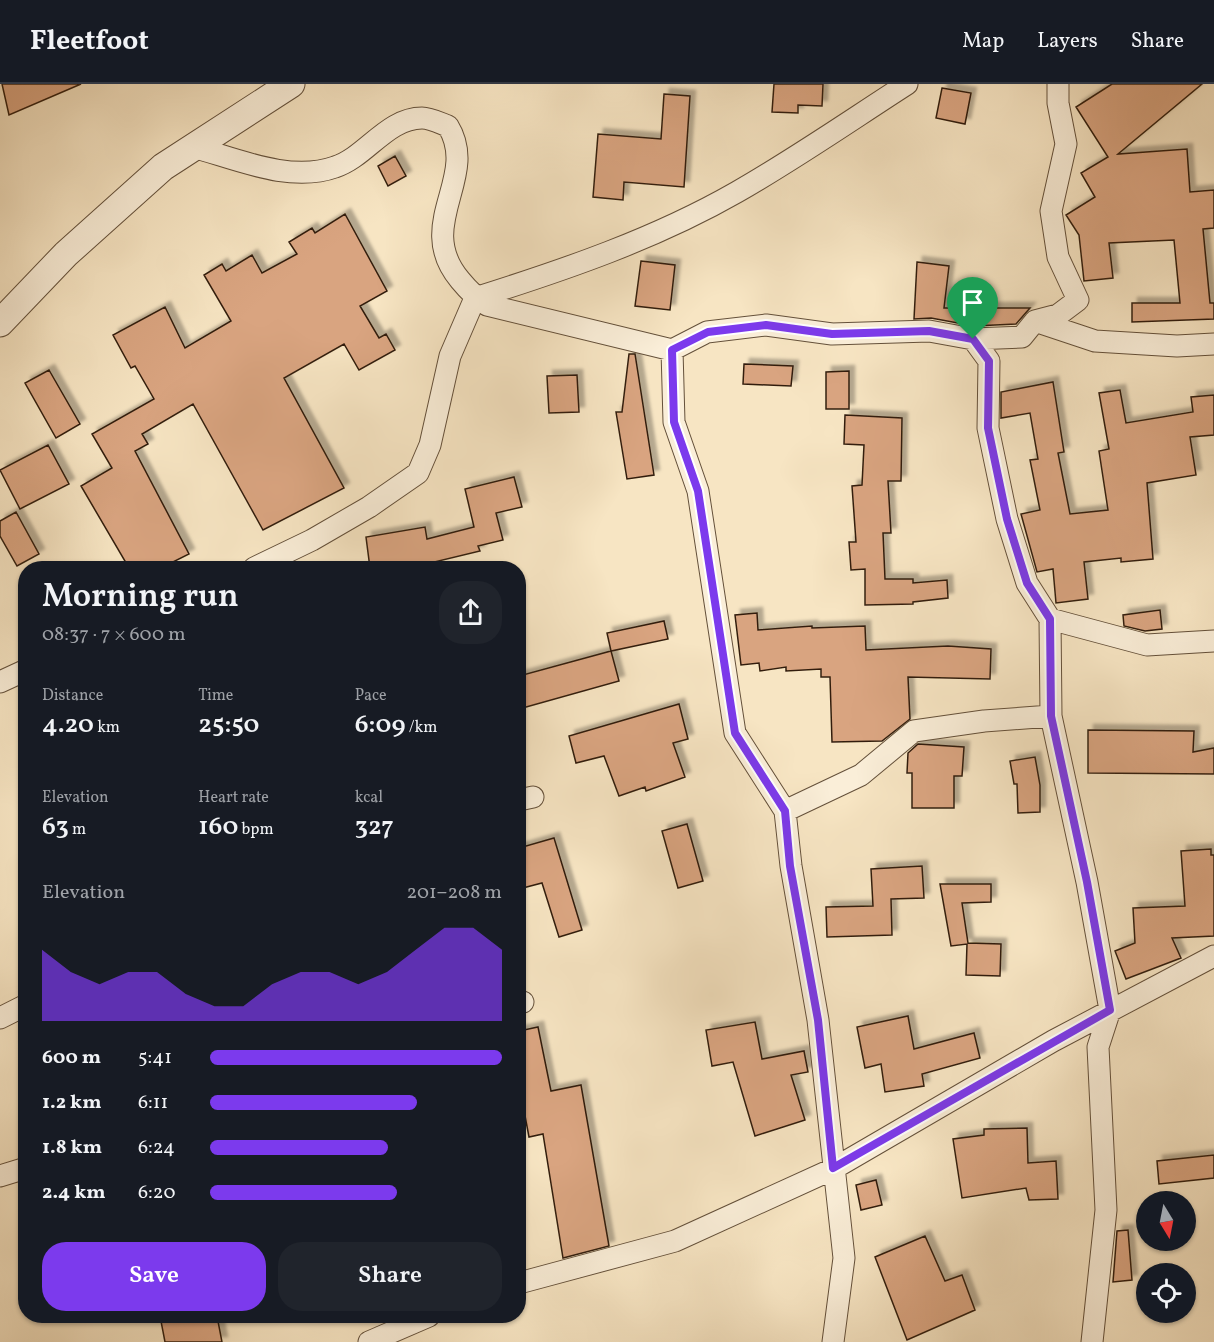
<!DOCTYPE html>
<meta charset="utf-8">
<style>
body{margin:0;font-family:Vollkorn,serif;background:#20242c;color:#f1f3f6;height:100vh;display:flex;flex-direction:column;font-size:22px;white-space:nowrap}
*{box-sizing:border-box;margin:0}
p{font-size:20px;color:#9ea1a6}
.icon{flex:none;width:33px;height:33px;fill:none;stroke:currentColor;stroke-width:2;stroke-linecap:round;stroke-linejoin:round}
.map{position:relative;flex:1;overflow:hidden}
.panel{position:absolute;left:18px;top:477px;width:508px;height:762px;display:flex;flex-direction:column;background:#171b24;border-radius:24px;box-shadow:0 2px 4px #0004}
.panel>*{flex:none}
.needle{width:39px;rotate:170deg}
.tools{position:absolute;left:1136px;top:1107px;display:grid;gap:12px}
.tools a{display:grid;place-items:center;width:60px;height:60px;border-radius:50%;background:#171b24;box-shadow:0 2px 4px #0004;font-size:30px}
.pin{position:absolute;display:grid;place-items:center;width:51px;height:51px;color:#fff;margin:-62px -26px;border-radius:50% 50% 50% 0;rotate:-45deg;box-shadow:0 0 6px #0007}
.pin .icon{rotate:45deg}
.round{display:grid;place-items:center;flex:none;width:63px;height:63px;border-radius:24px;background:#20242c}
.headline{display:flex;align-items:center;justify-content:space-between;height:102px;padding:0 24px}
h1{font-size:33px;font-weight:600;line-height:45px}
.metrics{display:grid;grid-template-columns:repeat(3,1fr);gap:9px;height:102px;padding:6px 24px}
.metrics div{display:grid;align-content:center}
.metrics b{font-size:26px;font-weight:600}
.metrics small{font-size:16px;font-weight:400}
.metrics p{font-size:16px}
.chart{height:168px;padding:12px 24px}
.chart p{display:flex;justify-content:space-between}
.chart svg{width:100%;height:108px;margin-top:6px;fill:#7c3aed;opacity:.7}
.button{display:flex;gap:12px;margin-top:auto;padding:12px 24px}
.button a{flex:1;height:69px;border-radius:24px;background:#7c3aed;color:#fff;font-size:24px;font-weight:600;line-height:69px;text-align:center}
.button a+a{background:#20242c;color:#f1f3f6}
ul{padding:0 24px;list-style:none;font-size:20px}
li{display:grid;grid-template-columns:96px 72px 1fr;align-items:center;height:45px}
li i{height:15px;border-radius:8px;background:#7c3aed}
header{display:flex;align-items:center;gap:36px;box-sizing:border-box;height:84px;padding:0 30px;background:#171b24;border-bottom:2px solid #363941}
header strong{font-size:28px}
nav{display:flex;gap:33px;margin-inline-start:auto;font-size:21px}
.map>svg:first-child{display:block}
.building{fill:#d9a480;stroke:#331f0d;stroke-width:1.5;filter:url(#shadow)}
.lines{fill:none;stroke-linecap:round;stroke-linejoin:round}
.minor-casing{stroke:#64503a;stroke-width:23}
.tertiary-casing{stroke:#64503a;stroke-width:29}
.minor{stroke:#faeed8;stroke-width:21}
.tertiary{stroke:#faeed8;stroke-width:27}
.route-casing{stroke:#fff;stroke-width:12}
.route{stroke:#7c3aed;stroke-width:8}
</style>
<header>
<strong>Fleetfoot</strong>
<nav><a>Map</a><a>Layers</a><a>Share</a></nav>
</header>
<div class="map">
<svg width="1214" height="1258" viewBox="0 0 1214 1258">
<defs>
<filter id="shadow"><feDropShadow dx="5.5" dy="-5.5" stdDeviation="1.5" flood-color="#0004"/></filter>
</defs>
<rect width="100%" height="100%" fill="#f7e5c3"/>
<filter id="stains"><feTurbulence type="fractalNoise" baseFrequency=".00333" numOctaves="4"/><feColorMatrix values="0 0 0 0 .2 0 0 0 0 .09 0 0 0 0 .02 0 0 0 .5 -.17"/></filter>
<radialGradient id="worn" r=".72"><stop offset=".6" stop-color="#630" stop-opacity="0"/><stop offset="1" stop-color="#630" stop-opacity=".3"/></radialGradient>
<path class="building" d="M2,0H81L9,31Z
M774,0H823L822,22L798,21V29L772,28Z
M1112,0H1202L1118,70L1187,65L1190,108L1214,106V144L1203,145L1210,219H1214V235L1132,238V219H1180L1174,156L1109,159L1113,194L1084,197L1079,151L1066,131L1095,113L1081,89L1108,73L1076,23Z
M942,4L971,9L965,40L936,34Z
M664,10L690,12L684,103L624,98L623,116L593,113L598,50L661,55Z
M395,72L406,92L388,102L378,82Z
M345,130L387,207L360,222L379,254L386,250L395,266L359,286L344,260L284,294L344,404L263,446L193,320L142,350L148,360L135,367L189,470L161,484H129L81,402L112,384L92,350L154,315L135,282L131,284L113,251L165,223L185,264L231,237L204,191L222,180L226,187L252,171L262,189L297,170L289,158L312,144L315,149Z
M641,177L675,181L670,226L635,222Z
M917,178L949,182L944,224H1030L1016,240L974,242L931,234L914,235Z
M629,270H635L654,391L627,395L616,328H622Z
M744,280L793,282L791,302L743,300Z
M49,286L80,340L56,354L25,299Z
M849,287V325H826V288Z
M577,291L579,328L549,329L547,292Z
M1053,298L1064,368L1058,369L1070,430L1108,426L1099,367L1109,365L1099,309L1120,306L1126,339L1193,328L1191,313L1214,311V351L1190,353L1196,391L1147,399L1153,475L1121,478V474L1084,478L1088,515L1056,519L1053,485L1037,488L1021,430L1040,426L1030,376L1038,375L1030,329L1001,334V308Z
M845,331L902,334L901,397H888L891,449H883L885,495H913V499L947,496L948,514L913,518V520L865,521V485L851,486L849,458H856L852,402L862,401L864,361L844,360Z
M48,361L69,400L20,425L0,386Z
M514,393L522,423L496,429L503,456L478,462L480,467L430,479L431,484H370L366,453L425,443L427,455L474,443L465,405Z
M16,428L39,470L17,482L0,452V437Z
M1160,526L1162,545L1145,547L1124,542L1123,531Z
M757,529L758,546L812,542V544L865,542L866,566L948,562L991,565L990,595L908,593L910,635L882,657L832,658L830,593H821V585L786,587V583L760,587L759,579L741,581L735,531Z
M664,537L668,555L611,567L607,549Z
M611,567L619,597L519,625V592Z
M679,620L688,655L673,659L685,693L646,707L645,703L619,712L604,672L576,679L569,652Z
M1088,646L1194,647L1193,668L1214,664V690L1088,689Z
M918,660L964,663L962,692H954V724H912V689H907L908,669Z
M1035,673L1040,701V728L1018,729L1017,700H1014L1010,677Z
M687,740L703,797L678,804L662,747Z
M554,754L582,846L559,853L542,799L519,805V764Z
M1211,765V771H1214V852L1172,854L1181,874L1126,895L1115,867L1135,859L1133,824L1185,822L1181,767Z
M922,782L924,814L891,815L892,851L827,853L826,823L873,822L871,785Z
M940,800H991V818L962,819L968,859L1001,860L1000,892L966,891L967,860L951,862Z
M908,932L914,965L974,949L980,974L922,990L924,1002L885,1008L881,980L865,984L857,943Z
M755,938L762,975L804,967L808,988L791,991L805,1036L755,1052L733,978L712,982L706,946Z
M538,943L551,1007L581,1001L609,1162L563,1174L543,1050L529,1053L519,1000V947Z
M1027,1044L1028,1079L1056,1077L1058,1115L1029,1116L1026,1104L962,1114L953,1055L984,1051V1045Z
M1214,1071V1094L1159,1100L1157,1077Z
M876,1096L882,1121L861,1126L856,1101Z
M1128,1146L1132,1196L1113,1198L1117,1147Z
M925,1152L945,1197L962,1191L975,1226L907,1256L875,1173Z
M160,1232H217L222,1258H165Z"/>
<g class="lines">
<g class="minor-casing">
<path id="minor" d="M193,63C237,75 290,99 335,83C366,73 387,34 422,34C430,34 440,39 448,42C480,94 413,140 460,196C469,207 476,214 487,221L672,266L707,248L766,241L832,250L929,247L973,255L1022,253L1035,237L1058,231L1078,216L1058,173L1051,127L1066,60L1058,19V0
M1035,237L1095,257L1177,262L1214,260
M973,255L989,277L988,344L1007,435L1027,499L1050,535L1051,632L1087,798L1110,926L1098,963L1106,1126L1092,1258
M672,266L674,338L698,407L735,649L785,727L791,782L818,936L844,1174L833,1258
M254,484L312,456L369,423L418,389L430,361L450,272L475,214C564,186 655,155 737,108C795,75 851,36 907,0
M1050,535L1147,561L1214,557
M0,598L26,586
M519,716L533,713
M785,727L861,691L914,647L984,637L1051,632
M519,919L523,918
M0,934L26,921
M0,1092L26,1084
M519,1199L675,1157L833,1085L1053,957L1214,872
M369,1258L429,1232"/>
</g>
<g class="tertiary-casing">
<path id="tertiary" d="M0,239L66,170L163,83L291,0"/>
</g>
<use href="#minor" class="minor"/>
<use href="#tertiary" class="tertiary"/>
</g>
<g class="lines">
<g class="route-casing">
<path id="route" d="M766,241L832,250L929,247L973,255L989,277L988,344L1007,435L1027,499L1050,535L1051,632L1087,798L1110,926L833,1084L818,936L790,782L785,727L735,649L698,407L674,338L672,266L708,248Z"/>
</g>
<use href="#route" class="route"/>
</g>
<rect width="100%" height="100%" filter="url(#stains)"/>
<rect width="100%" height="100%" fill="url(#worn)"/>
</svg>
<div class="tools">
<a><svg class="needle" viewBox="-14 -14 28 28"><path d="M0-13l5 13h-10z" fill="#e53935"/><path d="M0 13l5-13h-10z" fill="#9ea1a6"/></svg></a>
<a><svg class="icon" aria-label="locate" viewBox="0 0 24 24"><circle cx="12" cy="12" r="6"/><path d="M12 2v4M12 18v4M2 12h4M18 12h4"/></svg></a>
</div>
<div class="pin" style="left:973px;top:255px;background:#1e9e55"><svg class="icon" aria-label="arrive" viewBox="0 0 24 24"><path d="M6 21V4h12l-3 4 3 4H6"/></svg></div>
<section class="panel">
<div class="headline"><div><h1>Morning run</h1><p>08:37 · 7 × 600 m</p></div><a class="round"><svg class="icon" aria-label="share" viewBox="0 0 24 24"><path d="M12 15V3M7 8l5-5 5 5M5 13v7h14v-7"/></svg></a></div>
<div class="metrics">
<div><p>Distance</p><b>4.20<small> km</small></b></div>
<div><p>Time</p><b>25:50</b></div>
<div><p>Pace</p><b>6:09<small> /km</small></b></div>
</div>
<div class="metrics">
<div><p>Elevation</p><b>63<small> m</small></b></div>
<div><p>Heart rate</p><b>160<small> bpm</small></b></div>
<div><p>kcal</p><b>327</b></div>
</div>
<div class="chart"><p><span>Elevation</span>201–208 m</p>
<svg viewBox="0 0 160 44" preserveAspectRatio="none"><path d="M0 44V15L10 24L20 29L30 24L40 24L50 33L60 38L70 38L80 29L90 24L100 24L110 29L120 24L130 15L140 6L150 6L160 15V44z"/></svg>
</div>
<ul>
<li><b>600 m</b>5:41<i style="width:100%"></i></li>
<li><b>1.2 km</b>6:11<i style="width:71%"></i></li>
<li><b>1.8 km</b>6:24<i style="width:61%"></i></li>
<li><b>2.4 km</b>6:20<i style="width:64%"></i></li>
</ul>
<div class="button"><a>Save</a><a>Share</a></div>
</section>
</div>
